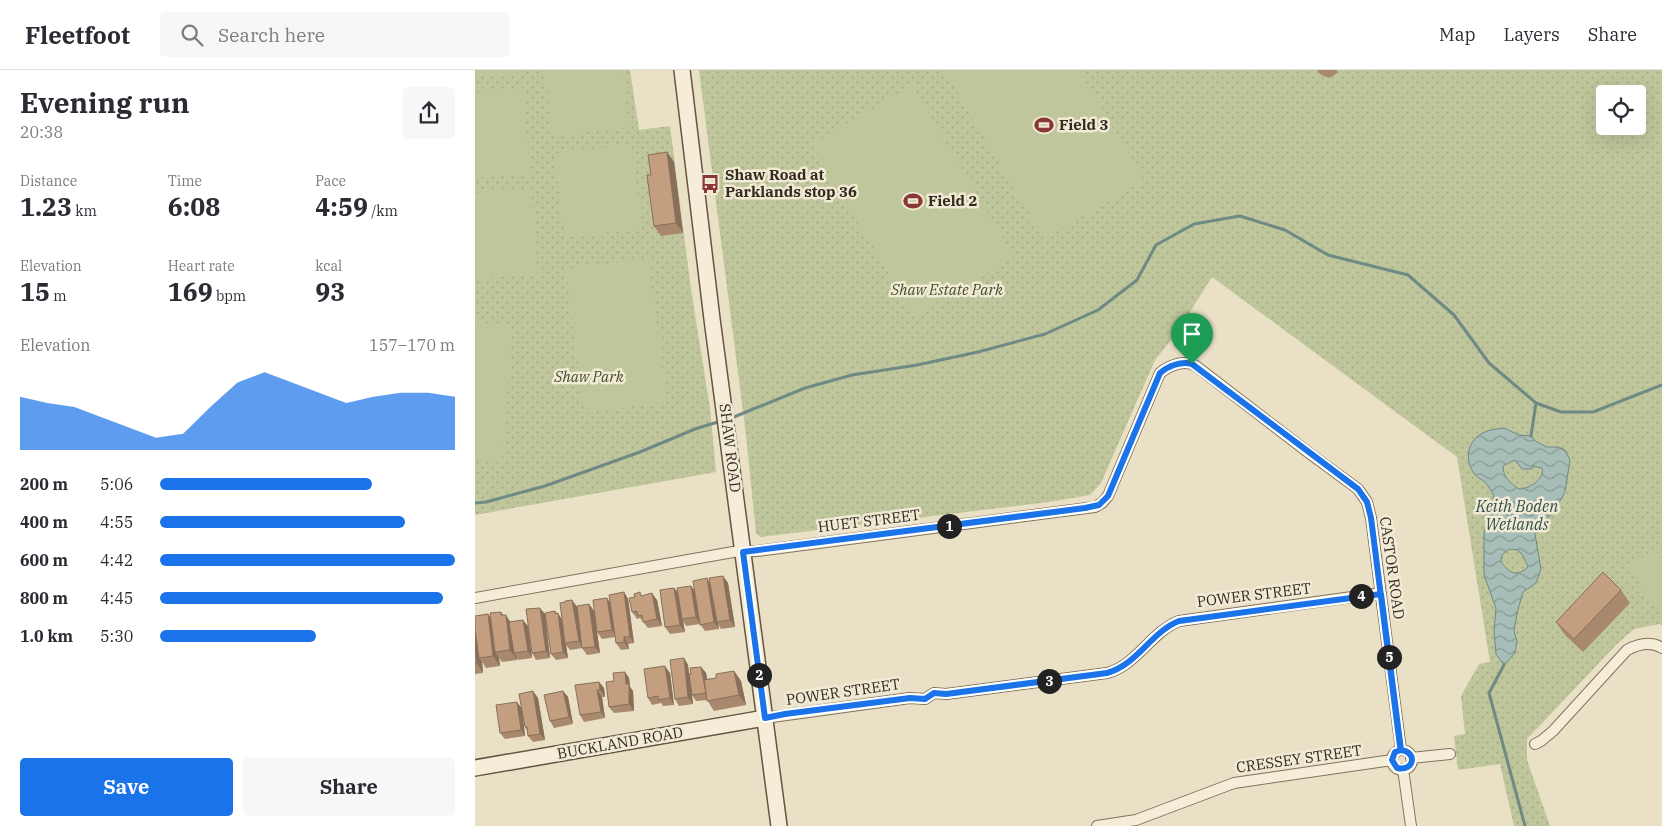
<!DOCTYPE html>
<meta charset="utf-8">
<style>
body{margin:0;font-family:"IBM Plex Serif",serif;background:#f7f7f7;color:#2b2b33;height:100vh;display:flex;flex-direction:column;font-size:19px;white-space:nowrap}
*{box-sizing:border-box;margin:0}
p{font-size:16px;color:#7c7c81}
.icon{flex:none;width:28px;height:28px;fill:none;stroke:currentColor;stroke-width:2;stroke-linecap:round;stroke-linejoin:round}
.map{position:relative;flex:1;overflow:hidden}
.details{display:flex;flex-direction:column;background:#fff;width:475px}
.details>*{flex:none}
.tools{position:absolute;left:1121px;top:15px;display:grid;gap:10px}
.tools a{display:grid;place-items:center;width:50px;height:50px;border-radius:5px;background:#fff;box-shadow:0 5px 20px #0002;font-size:25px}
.pin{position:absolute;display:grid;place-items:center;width:42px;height:42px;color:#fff;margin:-51px -21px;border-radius:50% 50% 50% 0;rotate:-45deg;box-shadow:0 0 5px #0007}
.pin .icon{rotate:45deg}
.km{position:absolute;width:25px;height:25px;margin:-12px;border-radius:50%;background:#222;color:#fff;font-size:14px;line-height:25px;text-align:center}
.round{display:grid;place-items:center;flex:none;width:52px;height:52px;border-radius:5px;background:#f7f7f7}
.headline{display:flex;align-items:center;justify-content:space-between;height:85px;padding:0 20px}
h1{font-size:28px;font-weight:800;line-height:38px}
.stats{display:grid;grid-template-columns:repeat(3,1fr);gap:8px;height:85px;padding:5px 20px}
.stats div{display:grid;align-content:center}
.stats b{font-size:25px;font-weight:800}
.stats small{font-size:14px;font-weight:400}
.stats p{font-size:14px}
.chart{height:140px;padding:10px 20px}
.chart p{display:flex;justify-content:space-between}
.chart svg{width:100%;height:90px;margin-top:5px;fill:#1a73e8;opacity:.7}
.button{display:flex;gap:10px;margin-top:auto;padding:10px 20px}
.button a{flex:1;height:58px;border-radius:5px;background:#1a73e8;color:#fff;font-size:20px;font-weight:800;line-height:58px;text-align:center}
.button a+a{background:#f7f7f7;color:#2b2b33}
ul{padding:0 20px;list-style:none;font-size:16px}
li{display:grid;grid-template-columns:80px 60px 1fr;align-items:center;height:38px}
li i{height:12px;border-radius:6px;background:#1a73e8}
header{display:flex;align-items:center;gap:30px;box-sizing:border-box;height:70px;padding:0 25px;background:#fff;border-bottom:1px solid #e1e1e2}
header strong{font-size:24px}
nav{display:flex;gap:28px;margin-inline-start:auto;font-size:18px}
.search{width:350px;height:45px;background:#f7f7f7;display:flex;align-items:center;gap:12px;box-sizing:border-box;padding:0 18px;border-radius:5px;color:#7c7c81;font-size:19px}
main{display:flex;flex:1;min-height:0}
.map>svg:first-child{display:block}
.park{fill:url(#park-dots);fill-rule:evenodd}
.pitch{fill:#bfc69b}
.water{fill:url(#water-waves);stroke:#6f8a85;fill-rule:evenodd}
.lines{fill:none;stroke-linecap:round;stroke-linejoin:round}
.stream{stroke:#6f8a85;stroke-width:3}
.street-casing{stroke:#82735e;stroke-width:12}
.secondary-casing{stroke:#645441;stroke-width:18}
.street{stroke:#f5edd8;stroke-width:10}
.secondary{stroke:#f5edd8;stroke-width:15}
.wall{fill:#a8896e}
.shaded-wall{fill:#886f5a}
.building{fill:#c39f80;stroke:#886f5a}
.route-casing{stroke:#fff;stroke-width:10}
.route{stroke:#1a73e8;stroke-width:6}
.labels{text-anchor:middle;stroke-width:5;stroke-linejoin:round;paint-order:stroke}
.poi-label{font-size:15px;font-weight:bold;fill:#342b20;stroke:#f1ead5;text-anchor:start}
.park-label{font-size:15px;font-style:italic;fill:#434e29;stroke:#f1ead5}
.street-label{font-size:15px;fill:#342b20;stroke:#f1ead5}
.water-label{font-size:16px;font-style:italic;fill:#315251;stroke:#f1ead5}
</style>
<header>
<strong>Fleetfoot</strong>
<div class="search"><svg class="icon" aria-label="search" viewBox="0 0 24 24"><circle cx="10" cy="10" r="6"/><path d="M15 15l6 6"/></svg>Search here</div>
<nav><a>Map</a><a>Layers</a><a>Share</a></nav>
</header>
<main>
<section class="details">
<div class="headline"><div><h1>Evening run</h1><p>20:38</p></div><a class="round"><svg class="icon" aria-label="share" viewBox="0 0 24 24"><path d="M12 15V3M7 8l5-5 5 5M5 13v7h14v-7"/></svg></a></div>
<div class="stats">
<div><p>Distance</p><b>1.23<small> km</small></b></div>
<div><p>Time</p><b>6:08</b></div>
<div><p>Pace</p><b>4:59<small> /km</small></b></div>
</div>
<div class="stats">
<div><p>Elevation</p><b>15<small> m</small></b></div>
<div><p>Heart rate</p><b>169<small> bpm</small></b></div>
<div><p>kcal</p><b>93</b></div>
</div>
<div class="chart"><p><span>Elevation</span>157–170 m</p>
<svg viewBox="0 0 160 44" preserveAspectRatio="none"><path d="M0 44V18L10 21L20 23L30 28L40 33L50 38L60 36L70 23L80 11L90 6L100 11L110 16L120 21L130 18L140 16L150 16L160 18V44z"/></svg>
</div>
<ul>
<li><b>200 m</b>5:06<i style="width:72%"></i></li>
<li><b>400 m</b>4:55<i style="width:83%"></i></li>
<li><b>600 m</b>4:42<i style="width:100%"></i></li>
<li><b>800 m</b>4:45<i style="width:96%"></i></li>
<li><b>1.0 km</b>5:30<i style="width:53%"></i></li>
</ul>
<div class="button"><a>Save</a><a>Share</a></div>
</section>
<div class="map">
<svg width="1187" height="756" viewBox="0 0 1187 756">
<defs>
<pattern id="park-dots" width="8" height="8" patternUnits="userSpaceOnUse" patternTransform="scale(1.25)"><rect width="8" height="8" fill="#bfc69b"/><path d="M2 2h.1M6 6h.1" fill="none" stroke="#a5aa85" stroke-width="1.8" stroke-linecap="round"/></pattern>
<pattern id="water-waves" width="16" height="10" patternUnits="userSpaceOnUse" patternTransform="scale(1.25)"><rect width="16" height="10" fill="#a7bdb7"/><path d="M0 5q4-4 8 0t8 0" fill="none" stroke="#899a94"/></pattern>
</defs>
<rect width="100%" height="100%" fill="#e9e0c6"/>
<path class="park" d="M0,0H155L164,60L195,56L216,219L235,338L241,402L0,445Z
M224,0H1187V556L1185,554L1159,559L1141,575L1052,669V690L1075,756H1039L1025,694L983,700L979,666L990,664L986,626L1004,594L1015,592L982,387L737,207L701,264L680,290L626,413L615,425L574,432L285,467L281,463L271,365ZM1130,24H1162V56H1130Z"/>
<path class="pitch" d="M0,0H48V2L0,6Z
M70,0H147L154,57L78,66Z
M469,0H604L669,110L569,169Z
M437,15L539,187L439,246L337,74Z
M48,18L55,103L0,108V23Z
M156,74L167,158L90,168L79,84Z
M56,118L63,204L0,209V123Z
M173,188L192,332L109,343L91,199Z
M0,252L37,255L27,393L0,391Z
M1180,479L1187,490V537L1182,540L1153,497Z"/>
<path class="water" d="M1029,358L1044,365L1056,366L1062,372L1072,377H1083L1090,380L1095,390L1090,422L1081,438L1060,464L1066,499L1061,513L1048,522L1042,543L1039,561L1042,571L1040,583L1029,595L1021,584L1019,561L1021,538L1009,505V462L1016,442L1019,426C1016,421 1014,416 1010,412C1006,409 1001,407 998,402C989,388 993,369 1010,362C1016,359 1023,359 1029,358ZM1040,390L1047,399H1056L1058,396L1067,398C1070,409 1054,419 1044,419C1035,413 1028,407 1028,396ZM1034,479L1043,480L1048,486L1053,497C1042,507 1034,504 1026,491L1027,485Z"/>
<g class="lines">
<path class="stream" d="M254,349L330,318L377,305L442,295L503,282L570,264L623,240L662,210L681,175L719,154L765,146L810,160L853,185L933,205L979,245L1014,293L1061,333L1086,342H1118L1187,315
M1056,366L1061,333
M0,433L11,432L70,416L165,382L220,359L246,351
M1029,595L1014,623L1050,756"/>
<g class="street-casing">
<path id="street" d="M0,528L258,482L282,481L620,437L627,433L633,426L685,303C695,295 710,289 721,296L834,383L883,419L892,432L896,448L926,680
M290,648L435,628L450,629L459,623L471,624L632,603C662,595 676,562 704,551L906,523
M1060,674L1066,671L1078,661L1152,580C1163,574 1176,571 1187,578
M917 690a10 10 0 1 1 20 0a10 10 0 1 1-20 0Z
M936,688L975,684
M928,699L936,756
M622,756L661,750L759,713L917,690"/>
</g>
<g class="secondary-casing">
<path id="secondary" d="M207,0L237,249L304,756
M0,698L290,648"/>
</g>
<use href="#street" class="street"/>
<use href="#secondary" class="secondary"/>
</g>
<path class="wall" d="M842,0H862V3L854,8L845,4Z
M192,82L199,92L208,163L186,166L179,156L176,105Z
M248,506L253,513L260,557L246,559L243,554L244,559L230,561L225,554L211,556L208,551L210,562L195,564L190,557L199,518L203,522L216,516L219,521Z
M1146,520L1155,533L1108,582L1090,565L1081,552Z
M149,522L153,529L159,573L153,574L154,579L146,580L141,573L140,567L127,569L122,562L135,532Z
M167,525L182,530L187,556L173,558L165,548L162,549L157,542Z
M97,530L102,537L114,534L119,541L125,583L112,585L107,578L95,580L91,575L93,588L81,590L76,584L80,541L87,549L90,532Z
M26,542L28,545H31L35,552L53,556L57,588L43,590L42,588V590L27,592L24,588L25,596L11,598L7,592L8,603L0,604V546L13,544L15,548Z
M70,544L75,588L61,590L57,583Z
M209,588L213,595L214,604L226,597L231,603L232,609L241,608L259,601L266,611L271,635L239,641L232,630L221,631L217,625L218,634L204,636L200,629Z
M150,602L154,608L155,617L158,621L159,641L139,643L134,637L139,611Z
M195,603L199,635L188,636L186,633L177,635L173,628Z
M124,612L129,618L130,627H127L130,648L109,652L105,645Z
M88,621L93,627L98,654L79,658L75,651Z
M63,628L70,670L58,672L53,666V662L50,657Z
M42,632L47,639L50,666L30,669L25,663Z"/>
<path class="shaded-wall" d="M192,82L199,92L208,163L201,153Z
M248,506L253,513L260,557L255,550Z
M232,508L236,515L242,552L243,554L244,559L239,552Z
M216,516L221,522L225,554L221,547Z
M199,518L204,524L207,549L208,551L210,562L205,555Z
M149,522L153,529L159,573L155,567Z
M177,523L182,530L187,556L182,549Z
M132,528L137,535L142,567L137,560Z
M97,530L102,537L109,578L104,571Z
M114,534L119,541L125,583L120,577Z
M65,538L70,544L75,588L71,581Z
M80,541L83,547V543L87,550L90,573L91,575L93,588L88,582Z
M26,542L31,549V545L37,555L39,583L42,588V590L35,580Z
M13,544L20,554V582L24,588L25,596L18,586Z
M48,550L53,556L57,588L53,581Z
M0,556L4,588L7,592L8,603L2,593L0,581Z
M149,567L153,574L154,579L149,572Z
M209,588L213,595L218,634L213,627Z
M190,596L195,603L199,635L195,628Z
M226,597L231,603L236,629L231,623Z
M259,601L266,611L271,635L264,625Z
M150,602L154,608L155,617L158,621L159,641L154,634Z
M124,612L129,618L130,627L125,620Z
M122,620L127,627L130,648L126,642Z
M58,621L63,628L70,670L65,664Z
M88,621L93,627L98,654L94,647Z
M42,632L47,639L50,666L46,660Z"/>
<path class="building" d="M192,82L201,153L179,156L172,105H176L173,85Z
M1128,502L1146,520L1099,569L1081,552Z
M248,506L255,550L242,552L234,508Z
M232,508L239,552L225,555L218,511Z
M216,516L221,547L207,549L202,518Z
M199,518L205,555L190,557L185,520Z
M149,522L155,567H149V572L141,573L134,525Z
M165,522L166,526L177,523L182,549L168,552L167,545L163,546L162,541L157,542L154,528L160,527L159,524Z
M132,528L137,560L122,562L118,530Z
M97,530L104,571L90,573L85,533L90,532V531Z
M114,534L120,577L107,578L102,536Z
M65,538L71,581L57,583L51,539Z
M80,541V544L83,543L88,582L76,584L70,543Z
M26,542V545H31L35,580L20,582L15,543Z
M13,544L18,586L4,588L0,559V546Z
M48,550L53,581L39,583L34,552Z
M0,581L2,593L0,594Z
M209,588L213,627L200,629L195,590Z
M190,596L195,628L183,630V626L173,628L169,599Z
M226,597L231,623L217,625L214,604H216L215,598Z
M259,601L264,625L232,631L229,610L241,608V604Z
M150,602L151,614H154V634L134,637L131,612L139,611L138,603Z
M124,612L125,620H122L126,642L105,645L100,615Z
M58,621L65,664L53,666L52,657H50L44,624Z
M88,621L94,647L75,651L69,625Z
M42,632L46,660L25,663L21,635Z"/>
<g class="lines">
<g class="route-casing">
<path id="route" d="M717,294C706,291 693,296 685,303L633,426L624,435L610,438L268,482L290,648L310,644L435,628L450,629L459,623L471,624L632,603C662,595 676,562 704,551L906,524L926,680L920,682L917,690L922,698C939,702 943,682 926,680L925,676L896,448L892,432L883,419L717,294"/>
</g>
<use href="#route" class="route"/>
</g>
<defs>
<g id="stadium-bare" transform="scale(1.5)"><path d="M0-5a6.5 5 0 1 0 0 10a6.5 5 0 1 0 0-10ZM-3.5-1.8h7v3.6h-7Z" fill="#8a3835" stroke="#f1ead5" stroke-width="2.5" paint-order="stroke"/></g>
<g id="bus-bare" transform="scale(1.5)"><path d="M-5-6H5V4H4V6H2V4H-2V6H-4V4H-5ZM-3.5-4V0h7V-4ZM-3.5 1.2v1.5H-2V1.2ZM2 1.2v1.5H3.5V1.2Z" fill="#8a3835" stroke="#f1ead5" stroke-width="2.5" paint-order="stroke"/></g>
</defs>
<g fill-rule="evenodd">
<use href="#stadium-bare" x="569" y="55"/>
<use href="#bus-bare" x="235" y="114"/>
<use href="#stadium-bare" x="438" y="131"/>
</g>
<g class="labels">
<g class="poi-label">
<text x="584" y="60">Field 3</text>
<text x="250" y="110">Shaw Road at<tspan x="250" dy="17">Parklands stop 36</tspan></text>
<text x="453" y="136">Field 2</text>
</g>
<g class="park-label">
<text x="472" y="225">Shaw Estate Park</text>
<text x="114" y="312">Shaw Park</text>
</g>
<g class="street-label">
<text transform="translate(255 378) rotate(83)" y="5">SHAW ROAD</text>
<text transform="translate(394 451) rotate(-7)" y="5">HUET STREET</text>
<text transform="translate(917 498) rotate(82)" y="5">CASTOR ROAD</text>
<text transform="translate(779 525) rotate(-7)" y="5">POWER STREET</text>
<text transform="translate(368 622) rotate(-8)" y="5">POWER STREET</text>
<text transform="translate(145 673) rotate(-10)" y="5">BUCKLAND ROAD</text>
<text transform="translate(824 689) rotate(-8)" y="5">CRESSEY STREET</text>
</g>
<g class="water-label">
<text x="1042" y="442">Keith Boden<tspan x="1042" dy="18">Wetlands</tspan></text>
</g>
</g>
</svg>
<div class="tools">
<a><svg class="icon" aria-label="locate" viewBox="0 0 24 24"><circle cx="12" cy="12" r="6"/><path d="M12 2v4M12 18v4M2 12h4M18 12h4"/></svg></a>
</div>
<div class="pin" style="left:717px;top:294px;background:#1e9e55"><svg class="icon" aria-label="arrive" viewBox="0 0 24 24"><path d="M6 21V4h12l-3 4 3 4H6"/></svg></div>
<b class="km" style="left:474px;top:456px">1</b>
<b class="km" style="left:284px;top:605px">2</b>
<b class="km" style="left:574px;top:611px">3</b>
<b class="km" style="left:886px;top:526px">4</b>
<b class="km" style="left:914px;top:587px">5</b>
</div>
</main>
